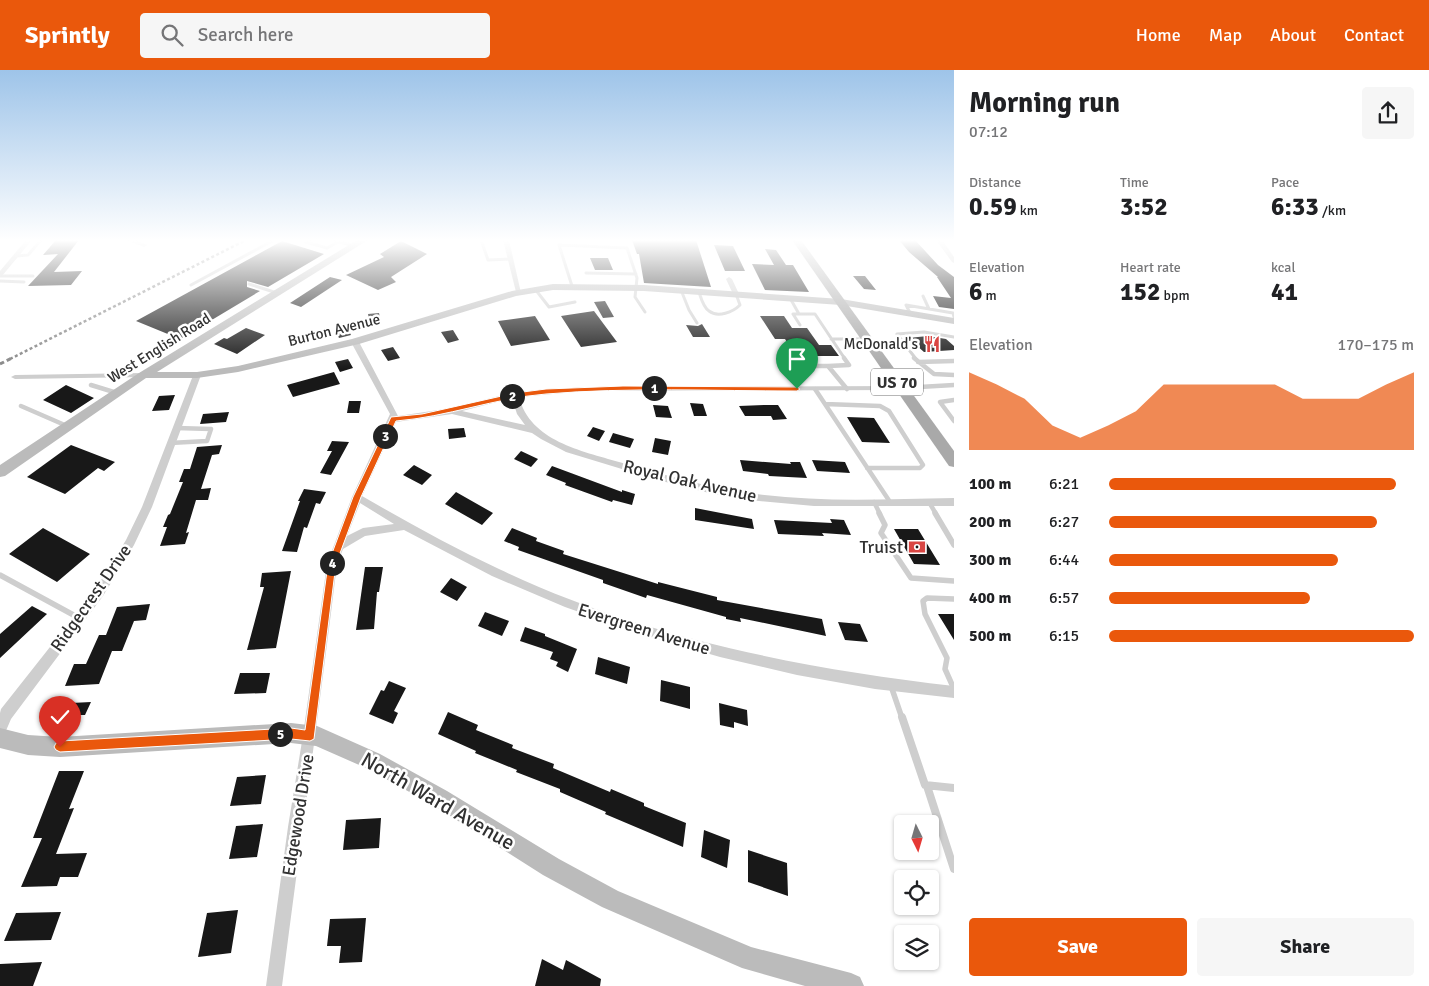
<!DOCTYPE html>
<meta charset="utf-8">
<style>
body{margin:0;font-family:Signika,sans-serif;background:#f6f6f6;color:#202124;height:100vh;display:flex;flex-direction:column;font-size:19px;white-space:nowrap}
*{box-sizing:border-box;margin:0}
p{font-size:16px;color:#757577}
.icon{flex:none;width:28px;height:28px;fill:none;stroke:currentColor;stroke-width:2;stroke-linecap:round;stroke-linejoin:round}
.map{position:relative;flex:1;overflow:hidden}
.side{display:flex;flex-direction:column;background:#fff;width:475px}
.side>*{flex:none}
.needle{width:32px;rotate:175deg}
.buttons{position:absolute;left:894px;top:745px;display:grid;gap:10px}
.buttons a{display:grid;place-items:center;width:45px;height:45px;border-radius:5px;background:#fff;box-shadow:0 1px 4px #0004;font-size:25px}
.pin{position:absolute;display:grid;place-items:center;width:42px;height:42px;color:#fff;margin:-51px -21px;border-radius:50% 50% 50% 0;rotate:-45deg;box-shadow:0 0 5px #0007}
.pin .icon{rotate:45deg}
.km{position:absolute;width:25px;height:25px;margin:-12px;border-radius:50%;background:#222;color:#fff;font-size:14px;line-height:25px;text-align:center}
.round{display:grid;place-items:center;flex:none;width:52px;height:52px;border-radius:5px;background:#f6f6f6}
.overview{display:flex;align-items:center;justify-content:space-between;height:85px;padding:0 15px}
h1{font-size:28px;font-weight:800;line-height:38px}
.figures{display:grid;grid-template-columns:repeat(3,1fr);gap:8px;height:85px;padding:5px 15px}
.figures div{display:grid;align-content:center}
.figures b{font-size:25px;font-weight:800}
.figures small{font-size:14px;font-weight:400}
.figures p{font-size:14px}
.chart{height:140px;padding:10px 15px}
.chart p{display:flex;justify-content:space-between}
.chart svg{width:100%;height:90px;margin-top:5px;fill:#ea580c;opacity:.7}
.cta{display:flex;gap:10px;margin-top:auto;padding:10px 15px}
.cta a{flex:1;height:58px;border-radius:5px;background:#ea580c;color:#fff;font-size:20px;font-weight:800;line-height:58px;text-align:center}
.cta a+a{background:#f6f6f6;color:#202124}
ul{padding:0 15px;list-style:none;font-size:16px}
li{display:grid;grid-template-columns:80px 60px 1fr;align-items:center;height:38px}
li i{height:12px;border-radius:6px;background:#ea580c}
header{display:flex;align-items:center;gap:30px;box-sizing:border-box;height:70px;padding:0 25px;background:#ea580c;color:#fff}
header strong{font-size:24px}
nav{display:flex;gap:28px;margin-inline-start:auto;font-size:18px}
.search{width:350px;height:45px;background:#f6f6f6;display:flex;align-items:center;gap:12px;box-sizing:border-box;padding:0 18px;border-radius:5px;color:#757577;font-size:19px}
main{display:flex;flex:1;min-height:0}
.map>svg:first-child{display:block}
.building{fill:#181818}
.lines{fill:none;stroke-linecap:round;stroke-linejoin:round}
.lane-far3{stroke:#cecece;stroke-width:3}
.lane-far2{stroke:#cecece;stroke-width:4.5}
.lane-far1{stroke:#cecece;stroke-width:5.5}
.lane{stroke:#cecece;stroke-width:8}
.street{fill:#cecece;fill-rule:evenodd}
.secondary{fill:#bbb;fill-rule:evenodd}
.primary{fill:#a9a9a9;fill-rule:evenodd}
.rail-far1{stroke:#868686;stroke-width:2.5;stroke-dasharray:3 2.5;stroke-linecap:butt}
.rail{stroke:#868686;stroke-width:3;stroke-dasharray:4.5 3;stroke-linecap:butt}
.route{fill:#ea580c;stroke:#fff}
.labels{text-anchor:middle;stroke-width:5;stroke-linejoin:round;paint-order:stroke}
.far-street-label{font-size:15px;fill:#313131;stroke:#fff}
.far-poi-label{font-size:15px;fill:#313131;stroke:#fff;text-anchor:end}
.shield{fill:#fff;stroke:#6f6f6f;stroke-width:1}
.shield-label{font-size:16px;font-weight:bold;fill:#313131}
.street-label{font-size:18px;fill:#313131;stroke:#fff}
.poi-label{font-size:18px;fill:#313131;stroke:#fff;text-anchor:end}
.near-street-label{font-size:21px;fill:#313131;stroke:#fff}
</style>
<header>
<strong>Sprintly</strong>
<div class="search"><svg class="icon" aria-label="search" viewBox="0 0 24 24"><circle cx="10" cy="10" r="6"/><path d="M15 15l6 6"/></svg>Search here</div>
<nav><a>Home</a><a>Map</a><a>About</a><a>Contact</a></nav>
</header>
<main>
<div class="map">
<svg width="954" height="916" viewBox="0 0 954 916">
<rect width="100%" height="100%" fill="#fff"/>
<path class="building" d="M56,170H79L54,202L82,201L71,215L28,216L58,184L43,185Z
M632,170H696L711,217L644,213L639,184H637Z
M899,170H915L938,195L954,207V239L939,237L933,226L951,228L937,207H938L909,182Z
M282,171L324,184L268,217L247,211V217L260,221L180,269L136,251Z
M401,171L427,184L391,207L396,212L378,220L346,205L384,187L380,184Z
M714,175L733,176L745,201H725Z
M765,179L776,180L786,195H793L809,222L765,220L752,194L774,195Z
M590,188H608L613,200H595Z
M853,206H865L876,220L864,219Z
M330,207L342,210L301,237L290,233Z
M605,231L614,247L603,248L594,232Z
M594,241L617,272L581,277L561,246Z
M379,243L381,253L370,254L368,244Z
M535,246L550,270L511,276L498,251Z
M760,246H784L792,258H807L819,275H831L839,286H796L785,269H775Z
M702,254L710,267H693L686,255L698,256Z
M346,255L351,265L339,268L334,258Z
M246,258L265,265L237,284L214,274L224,268L227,269Z
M453,260L459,270L448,273L441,262Z
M928,266L946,269L954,276V280L924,282L908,268Z
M393,277L400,288L388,291L381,280Z
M348,289L353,298L340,302L335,292Z
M334,302L340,314L293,327L287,315Z
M66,315L94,328L71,343L43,330Z
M175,325L169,340L152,341L159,326Z
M349,331H361L359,343H347Z
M690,333L703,334L707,346H694Z
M653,335L668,336L672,348L656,347Z
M765,335H778L787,349L773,350L771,346H745L739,336Z
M229,342L226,352L200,354L203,344Z
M847,347L874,348L890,373L862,372Z
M593,357L605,361L599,371L587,366Z
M464,358L466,367L449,369L448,359Z
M613,363L634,369L630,378L609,372Z
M655,368L671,371L668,385L652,382Z
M332,371L349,372L331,405L320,403L332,381H327Z
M71,375L115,392L104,401L98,398L65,424L27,407Z
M222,375L219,384L212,385L201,419L211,418L208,430H196L186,463L189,462L185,474L160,476L167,457H163L168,445L170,444L183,412H179L184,399H190L197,377Z
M521,381L538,389L531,397L514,389Z
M740,390L791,394L790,392H800L807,408L769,406L768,404L743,401Z
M812,390L845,392L850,403L817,401Z
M414,395L432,405L422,415L403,405Z
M552,396L622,422V420L635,424L632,435L613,430L612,432L565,415L566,413L546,405Z
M304,419L326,422L320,434L316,433L307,458L304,457L297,482L282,481L300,431H298Z
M456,422L493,443L482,455L445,434Z
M695,438L752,449L754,459L695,450Z
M830,449L844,450L851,465L822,463L824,466L778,464L774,450L832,453Z
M43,458L90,484L57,512L9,484Z
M512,458L537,468L536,471L564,481L563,484L658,514V512L717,527V530L822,549L826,566L740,548L741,552L726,549V547L647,525L646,528L603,513V510L518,480L519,477L504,471Z
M894,459H918L940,495L914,494Z
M365,497H383L379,522H377L374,559L356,560Z
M291,501L276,578L247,580L264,517H260L262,503Z
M451,508L467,517L457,531L440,522Z
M150,534L146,550L134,551L122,581H112L99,614L65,616L74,594H86L99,565H106L117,537Z
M32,536L47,544L0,588V564Z
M485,542L509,551L502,566L478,556Z
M938,544H954V570Z
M838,552L860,554L868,572L845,570Z
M525,557L545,564V566L577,579L568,602L556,596L558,592L550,589L553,582L520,571Z
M598,587L630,597L627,614L595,604Z
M240,603H270L266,623L234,624Z
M661,610L690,617V639L660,631Z
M389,611L406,618L394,641L398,643L393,654L369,644L381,620L384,621Z
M91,632L85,645H79L75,653L42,655L52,634Z
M719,633L747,640L748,656L734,652V658L720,655Z
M448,642L478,655L476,660L513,675L512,678L554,694L553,698L610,722L611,719L644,733V736L686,753L683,777L605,744L606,742L560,722V719L516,702L517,700L475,683L476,681L438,664Z
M59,701H84L69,739L74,738L56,784L87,783L78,807H60L57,816L21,817L42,768H33Z
M266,705L261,734L230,736L237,707Z
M381,748L379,778L343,780L346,750Z
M263,754L257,787L229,789L236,756Z
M704,760L730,770L727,798L701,787Z
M748,780L787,793L788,826L748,812Z
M238,840L231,883L198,887L207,843Z
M61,842L51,870L4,871L16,843Z
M366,848L362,892L339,893L341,876H327L330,849Z
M542,889L563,900L566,890L601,909L600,916H535Z
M42,892L33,916H0V894Z"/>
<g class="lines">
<path class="lane-far3" d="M309,170L306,172L327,178L338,172
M333,170L354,176
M481,170L488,190L510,189
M16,186L28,185L41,170
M586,203L636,204
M0,206H33
M0,211L24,212
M249,214L277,223
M191,215L274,170
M572,216L559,175L627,178L637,208L635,227L645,242
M535,219L549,237L575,232
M681,220L689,240L697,253
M699,222C701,228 703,237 709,241C718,248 733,242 740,235L736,224
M923,226L929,239
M790,228L799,244
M910,243L906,235L953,243L954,247
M800,255L793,244H815L845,289
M831,269H866
M916,289L897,264L924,262L954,267"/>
<path class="lane-far2" d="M844,288L849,295L828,296L847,319
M914,288L934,304L954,305
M918,292L954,291
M791,296H828
M91,315L117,323
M902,318L954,315
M815,319L890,432
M954,330L940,332L954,351
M825,334L880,336L889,341L923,395L920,398H867
M21,336L67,356
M170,373L207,371L211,359L176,358
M874,432L880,444
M929,432L936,444"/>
<path class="lane-far1" d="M879,443L885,455L881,463L911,508L954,511
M935,443L954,475
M0,505L79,548
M954,529L927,528L923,531L925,544L947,588L945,599L954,619
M891,616L902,648"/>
<path class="lane" d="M902,647L925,715L954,718
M927,716L954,799"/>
<path class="street" d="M26,170H32L2,206L0,207V201Z
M126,170H136L147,175L144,177Z
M503,170H509L521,223L516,222Z
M936,170H942L954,187V193L952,192Z
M729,207L732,209L739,224L738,225L733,224L726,209Z
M352,270L359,272L398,346L452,338L515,322L586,317L904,316L905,318L901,320L586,321L519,327C530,371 582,381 619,392C662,404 705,417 749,423C816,433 886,429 954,428V436H814L749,430L713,424L658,410L566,382L541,369L532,363L452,344L396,352L362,426C407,452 452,477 499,499C642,567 798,598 954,616V628L875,619L797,605L720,587L644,565L565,537L492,506L404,460L365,466L343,479L337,494C320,635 300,775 282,916H266L288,757L303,665L327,494L352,427L390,344L351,272ZM512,328L517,344L525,355L462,341ZM360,433L394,454L363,458L347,466Z
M143,303H146V307L15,309L11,307L15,305Z
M194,303H197L201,305L152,437L134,475L103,526L11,649L5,663L0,665V643L1,639L95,520L126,470L142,437Z"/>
<path class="secondary" d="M357,170H368L157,302H197L238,296L352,269L512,221L553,214L644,215L841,229L954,248V254L841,235L644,221L553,220L516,226L359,274L238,302L197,308H146L5,406L0,407V395L139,303Z
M291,653L317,656L380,684L447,721L559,789L618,821L751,877L851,903L860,907L864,916H805L742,898L602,837L543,805L433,735L366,698L316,676L291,673L60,687L28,685L0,678V658L28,665L60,667Z"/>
<path class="primary" d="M792,170H801L954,381V397L949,396Z"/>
<path class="rail-far1" d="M10,289L246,170"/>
<path class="rail" d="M0,294L12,288"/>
</g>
<linearGradient id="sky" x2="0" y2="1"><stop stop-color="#9ec4e9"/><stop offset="0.57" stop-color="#fff"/><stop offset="1" stop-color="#fff" stop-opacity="0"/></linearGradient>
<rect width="954" height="299" fill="url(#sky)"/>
<path class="route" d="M623,316L797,317L800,319L797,321C714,321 629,317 546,324C495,328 447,347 396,351L361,427L336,494L314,669L310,671L291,669L60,682L56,680L54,677L56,673L60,671L291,658L305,660L328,494L353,427L391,347L422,344L515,323L546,319Z"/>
<defs>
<g id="restaurant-bare" transform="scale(1.35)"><path d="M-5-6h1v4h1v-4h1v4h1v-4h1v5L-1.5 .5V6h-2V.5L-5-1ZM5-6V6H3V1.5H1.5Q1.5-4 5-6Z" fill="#d94643" stroke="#fff" stroke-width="2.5" paint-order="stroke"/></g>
<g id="bank-bare" transform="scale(1.35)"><path d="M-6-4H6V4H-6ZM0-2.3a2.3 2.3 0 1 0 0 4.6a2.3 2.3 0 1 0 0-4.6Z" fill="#d94643" stroke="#fff" stroke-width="2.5" paint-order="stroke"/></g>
</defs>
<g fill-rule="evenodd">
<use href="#restaurant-bare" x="932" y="274"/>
<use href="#bank-bare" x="917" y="477"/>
</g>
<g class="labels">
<g class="far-street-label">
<text transform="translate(334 260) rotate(-14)" y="5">Burton Avenue</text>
<text transform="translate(159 278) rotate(-32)" y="5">West English Road</text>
</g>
<g class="far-poi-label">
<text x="918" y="279">McDonald's</text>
</g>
<rect class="shield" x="871" y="298.5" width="52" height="27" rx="4"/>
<g class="shield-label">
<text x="897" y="318">US 70</text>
</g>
<g class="street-label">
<text transform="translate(690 411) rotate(13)" y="6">Royal Oak Avenue</text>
<text transform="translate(91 528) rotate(-55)" y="6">Ridgecrest Drive</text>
<text transform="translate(644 559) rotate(17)" y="6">Evergreen Avenue</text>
<text transform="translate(298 745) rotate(-81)" y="6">Edgewood Drive</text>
</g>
<g class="poi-label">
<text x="903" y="483">Truist</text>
</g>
<g class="near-street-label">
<text transform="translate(438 731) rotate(30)" y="7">North Ward Avenue</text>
</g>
</g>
</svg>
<div class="buttons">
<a><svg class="needle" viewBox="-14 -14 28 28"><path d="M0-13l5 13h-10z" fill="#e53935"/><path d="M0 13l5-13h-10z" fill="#757577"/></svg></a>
<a><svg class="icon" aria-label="locate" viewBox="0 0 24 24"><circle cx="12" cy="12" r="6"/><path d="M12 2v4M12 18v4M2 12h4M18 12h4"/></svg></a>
<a><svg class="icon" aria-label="layers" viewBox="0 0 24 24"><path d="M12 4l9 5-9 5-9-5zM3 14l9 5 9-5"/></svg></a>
</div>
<div class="pin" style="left:797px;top:319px;background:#1e9e55"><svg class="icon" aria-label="arrive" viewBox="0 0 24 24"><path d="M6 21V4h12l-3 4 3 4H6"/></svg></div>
<div class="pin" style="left:60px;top:677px;background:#d93025"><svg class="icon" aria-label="check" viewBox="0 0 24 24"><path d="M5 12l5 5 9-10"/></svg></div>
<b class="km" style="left:654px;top:318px">1</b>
<b class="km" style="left:512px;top:326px">2</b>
<b class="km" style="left:385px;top:366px">3</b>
<b class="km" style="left:332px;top:493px">4</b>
<b class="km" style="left:280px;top:664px">5</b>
</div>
<section class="side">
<div class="overview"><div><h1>Morning run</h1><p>07:12</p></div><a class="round"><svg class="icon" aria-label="share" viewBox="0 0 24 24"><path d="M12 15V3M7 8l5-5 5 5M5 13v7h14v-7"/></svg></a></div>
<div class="figures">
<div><p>Distance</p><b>0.59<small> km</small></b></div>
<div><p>Time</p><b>3:52</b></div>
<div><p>Pace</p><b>6:33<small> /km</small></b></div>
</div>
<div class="figures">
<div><p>Elevation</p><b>6<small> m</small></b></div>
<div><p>Heart rate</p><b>152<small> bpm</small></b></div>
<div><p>kcal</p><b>41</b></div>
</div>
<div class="chart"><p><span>Elevation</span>170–175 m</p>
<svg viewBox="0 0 160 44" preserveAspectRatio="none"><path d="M0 44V6L10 12L20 19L30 32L40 38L50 32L60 25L70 12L80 12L90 12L100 12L110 12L120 19L130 19L140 19L150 12L160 6V44z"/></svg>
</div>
<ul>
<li><b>100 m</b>6:21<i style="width:94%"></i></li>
<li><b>200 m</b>6:27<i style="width:88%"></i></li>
<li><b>300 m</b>6:44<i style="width:75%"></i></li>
<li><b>400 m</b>6:57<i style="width:66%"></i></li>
<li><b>500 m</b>6:15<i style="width:100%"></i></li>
</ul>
<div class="cta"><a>Save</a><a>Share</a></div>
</section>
</main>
